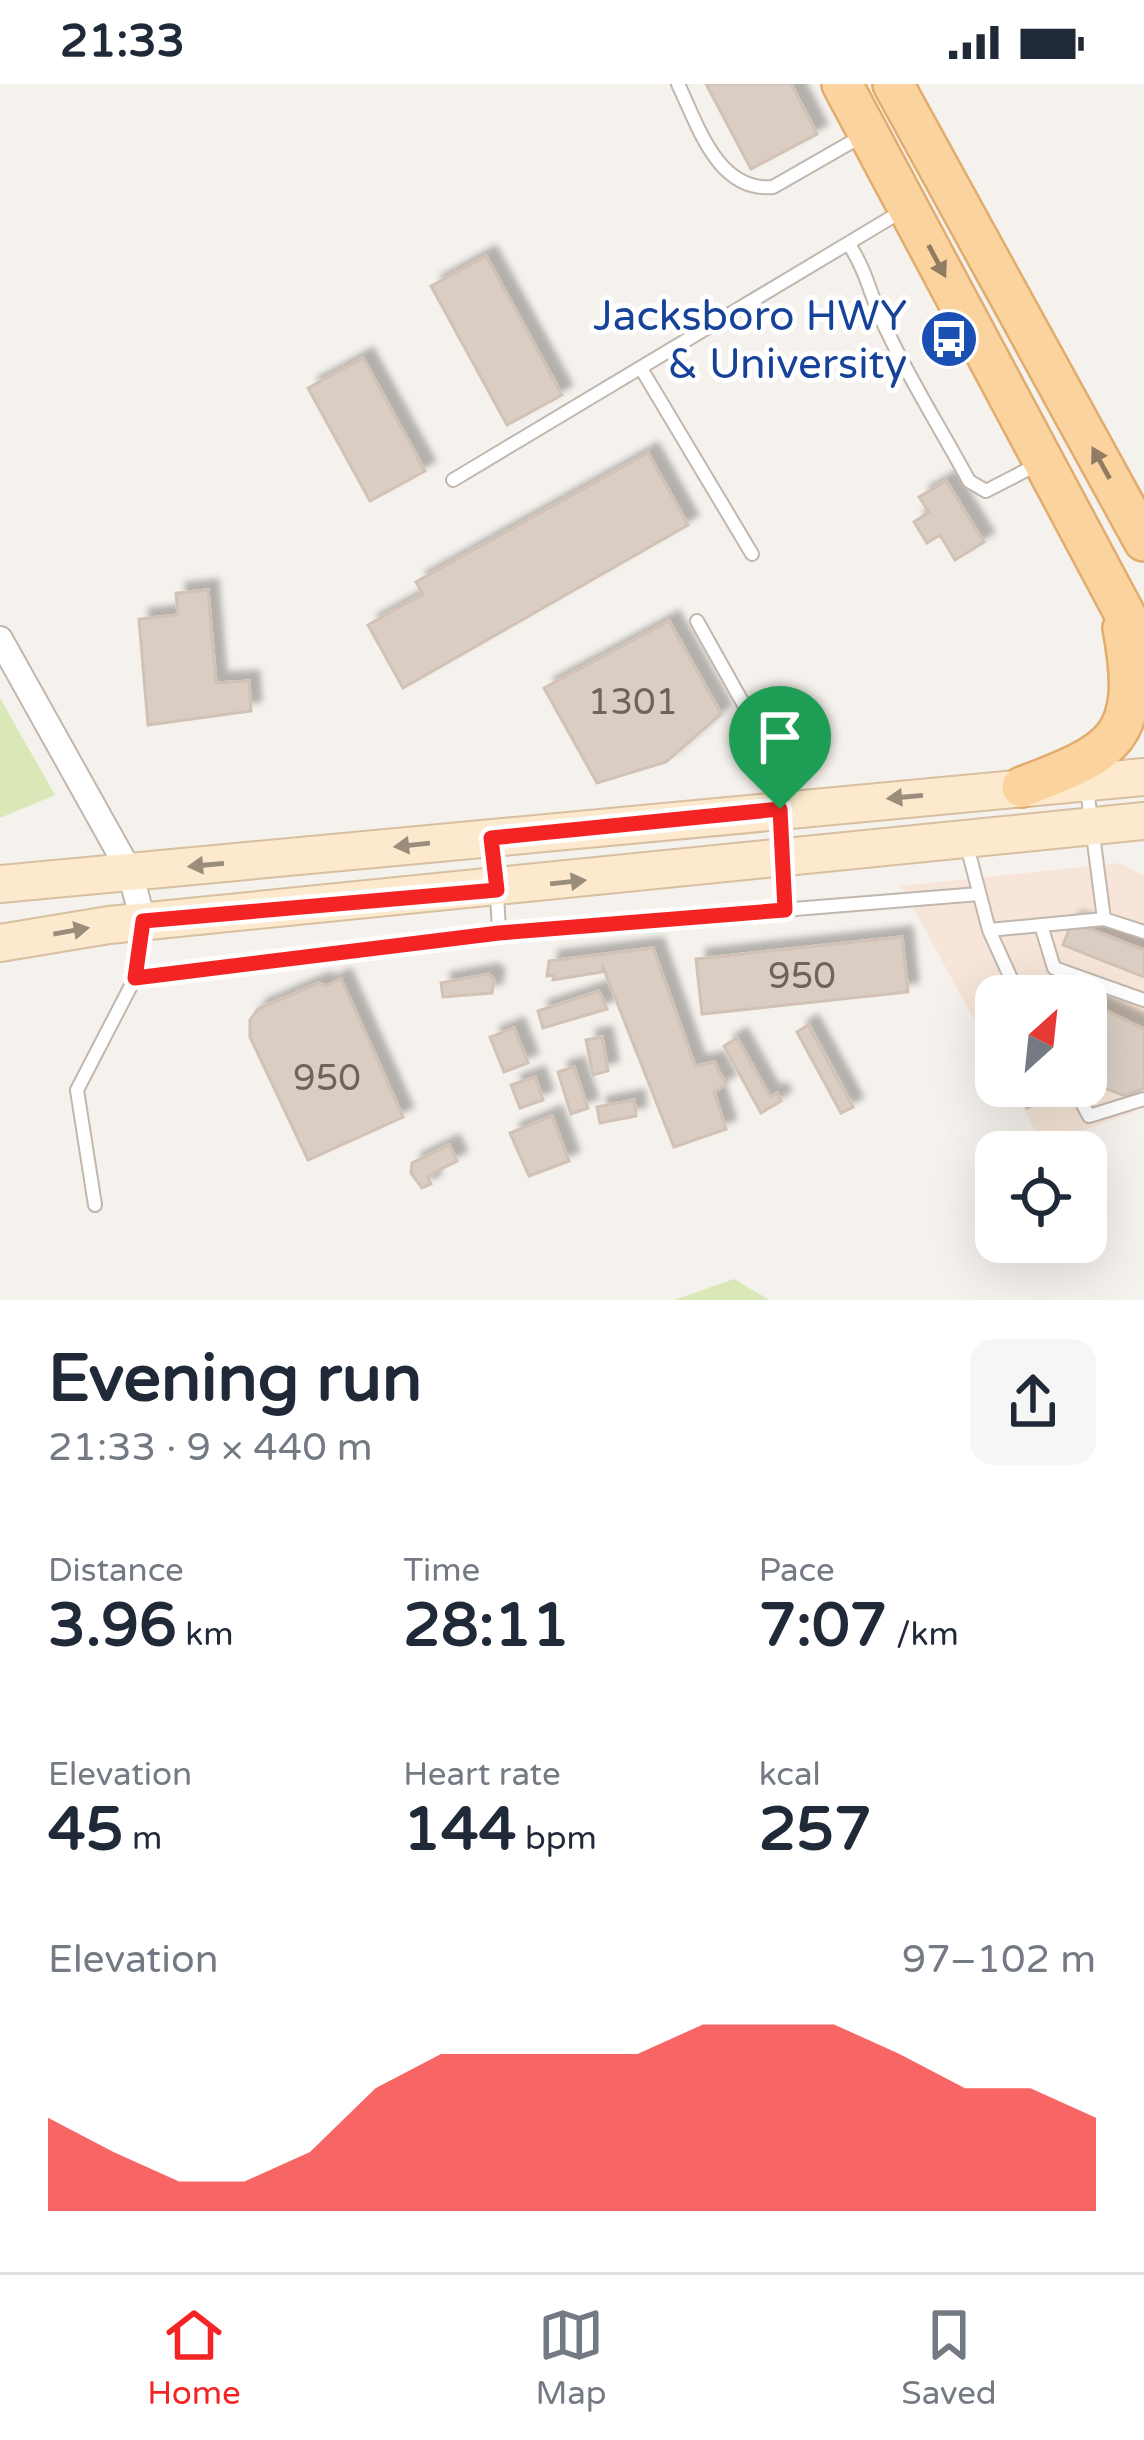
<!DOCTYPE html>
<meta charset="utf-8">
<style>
body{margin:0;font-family:"Varela Round",sans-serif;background:#f6f6f7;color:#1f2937;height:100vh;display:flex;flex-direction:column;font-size:45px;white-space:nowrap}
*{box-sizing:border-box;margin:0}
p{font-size:39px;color:#747a83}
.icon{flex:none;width:66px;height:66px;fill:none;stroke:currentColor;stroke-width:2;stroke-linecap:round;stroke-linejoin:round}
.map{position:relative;height:1216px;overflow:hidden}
.side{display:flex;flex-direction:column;background:#fff;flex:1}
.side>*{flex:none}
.needle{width:78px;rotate:27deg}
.buttons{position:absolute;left:975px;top:891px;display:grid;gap:24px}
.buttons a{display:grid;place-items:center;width:132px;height:132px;border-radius:24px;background:#fff;box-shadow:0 12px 48px #0002;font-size:60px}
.pin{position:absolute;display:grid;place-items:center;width:102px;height:102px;color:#fff;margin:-123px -51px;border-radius:50% 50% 50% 0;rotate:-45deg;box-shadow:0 0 12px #0007}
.pin .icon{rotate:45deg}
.round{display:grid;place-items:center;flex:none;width:126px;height:126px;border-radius:24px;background:#f6f6f7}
.headline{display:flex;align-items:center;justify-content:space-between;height:204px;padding:0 48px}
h1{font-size:66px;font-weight:700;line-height:90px}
.stats{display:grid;grid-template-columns:repeat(3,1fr);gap:18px;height:204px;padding:12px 48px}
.stats div{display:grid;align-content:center}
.stats b{font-size:60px;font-weight:700}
.stats small{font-size:33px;font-weight:400}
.stats p{font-size:33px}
.chart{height:336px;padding:24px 48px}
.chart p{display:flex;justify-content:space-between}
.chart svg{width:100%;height:216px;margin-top:12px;fill:#f42425;opacity:.7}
.status{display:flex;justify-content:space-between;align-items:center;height:84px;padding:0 60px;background:#fff;direction:ltr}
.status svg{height:33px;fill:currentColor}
.tabs{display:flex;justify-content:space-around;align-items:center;height:168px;border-top:3px solid #e0e1e3;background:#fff;font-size:33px;color:#747a83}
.tabs a{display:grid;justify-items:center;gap:6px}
.tabs .selected{color:#f42425}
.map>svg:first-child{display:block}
.commercial{fill:#f6e5d8}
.green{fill:#d9e8b6}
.building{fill:#dacec4;stroke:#d2c2b5;stroke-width:3;filter:url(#shadow)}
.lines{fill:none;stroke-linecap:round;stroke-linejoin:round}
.lane-casing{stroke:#c1b7ae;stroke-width:16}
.street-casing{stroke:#c1b7ae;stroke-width:28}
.secondary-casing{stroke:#d7bf9f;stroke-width:40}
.primary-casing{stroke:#e1ad6e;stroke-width:44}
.lane{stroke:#fff;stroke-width:12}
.street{stroke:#fff;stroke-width:24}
.secondary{stroke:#fdeace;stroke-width:36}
.primary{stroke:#fbd39f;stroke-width:39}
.oneway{fill:#917b62}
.oneway2{fill:#9b8d7c}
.route-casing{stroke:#fff;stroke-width:24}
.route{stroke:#f42425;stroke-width:15}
.labels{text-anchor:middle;stroke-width:10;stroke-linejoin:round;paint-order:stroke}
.number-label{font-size:36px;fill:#6e645c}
.transit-label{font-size:42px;fill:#164399;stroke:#fff;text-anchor:end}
</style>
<div class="status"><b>21:33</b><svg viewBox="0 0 49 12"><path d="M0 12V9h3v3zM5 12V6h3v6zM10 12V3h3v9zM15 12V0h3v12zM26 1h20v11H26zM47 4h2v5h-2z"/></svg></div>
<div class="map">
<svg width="1144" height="1216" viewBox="0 0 1144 1216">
<defs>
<filter id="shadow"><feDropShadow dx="10" dy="-10" stdDeviation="3" flood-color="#0004"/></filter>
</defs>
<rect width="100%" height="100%" fill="#f5f1ec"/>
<path class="commercial" d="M1120,779L1144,792V1024L1063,1054L1036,1048L1011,1002H1086V912H996V975L901,802Z"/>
<path class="green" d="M0,614L55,711L0,734Z
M734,1195L769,1216H674Z"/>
<path class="building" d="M706,0H791L817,50L751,85Z
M486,172L562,311L507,341L431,202Z
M363,274L425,387L370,417L308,304Z
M648,369L688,441L403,604L368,541L423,510L416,498Z
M946,397L984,458L955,476L940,451L927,459L914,438L929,428L919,413Z
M208,506L216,599L249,597L251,627L148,641L139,535L178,531L176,509Z
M669,537L721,630L666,678L597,699L544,604Z
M1072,838L1144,866V893L1063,861Z
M902,853L908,908L702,930L696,875Z
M653,864L695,982L714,978L726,1000L714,1008L726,1045L674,1063L603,883L602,888L553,896L554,891L547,892L549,877Z
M488,890L494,895L492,909L443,913L441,899Z
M341,895L403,1033L308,1076L250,953V936L258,925L319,899L326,902Z
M599,907L607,925L543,944L538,927Z
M1086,917L1144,945V1004L1125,1012L1086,997Z
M808,941L853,1023L841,1029L797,948Z
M514,944L528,979L504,988L490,953Z
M602,953L608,987L593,991L586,956Z
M737,954L770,1013L777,1009L781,1017L761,1029L724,962Z
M574,983L588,1024L571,1030L558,988Z
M535,993L543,1016L520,1024L511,1001Z
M1015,1002H1050L1054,1010L1027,1024Z
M634,1016L636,1032L600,1039L597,1023Z
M552,1032L569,1077L529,1092L510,1049Z
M449,1061L457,1077L435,1088L428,1093L431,1100L422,1104L411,1089L412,1079Z"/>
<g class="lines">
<g class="lane-casing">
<path id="lane" d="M678,0C698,41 717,108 773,103L862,52
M850,162C869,192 871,216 887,247C911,298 942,347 969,397L986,407L1040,379
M642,286L752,470
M453,396L902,127
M697,537L772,671L779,724
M1087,705L1104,835L1144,848
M967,762L989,846L1104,835
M783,779L785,826
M497,807L499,849
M1041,841L1054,884L1144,916
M142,845L135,894L499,849L979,810
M989,846L1019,912
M1073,1002L1089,1032L1144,1015
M95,1121L77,1006L135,894"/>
</g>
<g class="street-casing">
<path id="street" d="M0,555L130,788L143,837"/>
</g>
<g class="secondary-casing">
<path id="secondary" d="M0,800L1144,693
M0,859L109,841L1144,737"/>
</g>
<g class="primary-casing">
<path id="primary" d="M842,0L1144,566
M893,0L1144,457
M1022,703C1114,668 1144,655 1123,544"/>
</g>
<use href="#lane" class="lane"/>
<use href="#street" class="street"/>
<use href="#secondary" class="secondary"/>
<use href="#primary" class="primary"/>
</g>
<defs><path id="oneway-solid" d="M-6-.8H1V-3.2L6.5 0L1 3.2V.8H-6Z" transform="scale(3)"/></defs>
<g class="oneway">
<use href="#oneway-solid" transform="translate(937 177) rotate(62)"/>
<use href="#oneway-solid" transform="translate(1101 379) rotate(-119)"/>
</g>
<g class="oneway2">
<use href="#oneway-solid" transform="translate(905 713) rotate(175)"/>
<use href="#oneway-solid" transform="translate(412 761) rotate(174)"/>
<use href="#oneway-solid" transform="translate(206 781) rotate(175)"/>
<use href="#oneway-solid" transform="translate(568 798) rotate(-6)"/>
<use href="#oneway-solid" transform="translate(71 847) rotate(-10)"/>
</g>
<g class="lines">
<g class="route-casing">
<path id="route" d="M780,725L785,826L499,849L135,894L143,837L497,806L491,754Z"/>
</g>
<use href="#route" class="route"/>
</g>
<defs>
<g id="bus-disc" transform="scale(3)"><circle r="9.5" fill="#1a4fb4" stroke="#fff"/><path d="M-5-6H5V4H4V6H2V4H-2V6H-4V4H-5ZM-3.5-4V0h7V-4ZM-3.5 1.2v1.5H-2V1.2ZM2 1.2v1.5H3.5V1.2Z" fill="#fff"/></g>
</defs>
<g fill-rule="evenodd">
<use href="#bus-disc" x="949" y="255"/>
</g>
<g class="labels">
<g class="number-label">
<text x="633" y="630">1301</text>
<text x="802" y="904">950</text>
<text x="327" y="1006">950</text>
</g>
<g class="transit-label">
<text x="907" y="246">Jacksboro HWY<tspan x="907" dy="48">&amp; University</tspan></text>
</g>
</g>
</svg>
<div class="buttons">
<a><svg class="needle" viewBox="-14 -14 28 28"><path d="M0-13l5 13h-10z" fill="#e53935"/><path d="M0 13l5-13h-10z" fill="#747a83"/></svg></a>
<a><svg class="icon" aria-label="locate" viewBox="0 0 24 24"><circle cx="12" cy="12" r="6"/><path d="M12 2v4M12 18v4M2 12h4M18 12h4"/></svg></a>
</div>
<div class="pin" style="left:780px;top:725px;background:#1e9e55"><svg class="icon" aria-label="arrive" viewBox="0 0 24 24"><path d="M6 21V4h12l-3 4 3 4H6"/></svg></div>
</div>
<section class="side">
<div class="headline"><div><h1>Evening run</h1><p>21:33 · 9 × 440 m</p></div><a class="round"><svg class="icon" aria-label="share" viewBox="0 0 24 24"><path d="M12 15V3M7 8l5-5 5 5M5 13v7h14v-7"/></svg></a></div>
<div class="stats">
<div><p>Distance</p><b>3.96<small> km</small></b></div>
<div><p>Time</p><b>28:11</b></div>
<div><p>Pace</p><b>7:07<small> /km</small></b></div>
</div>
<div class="stats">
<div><p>Elevation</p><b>45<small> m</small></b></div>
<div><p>Heart rate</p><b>144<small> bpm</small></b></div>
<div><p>kcal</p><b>257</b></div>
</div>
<div class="chart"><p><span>Elevation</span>97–102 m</p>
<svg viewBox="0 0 160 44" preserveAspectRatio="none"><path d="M0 44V25L10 32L20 38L30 38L40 32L50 19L60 12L70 12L80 12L90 12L100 6L110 6L120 6L130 12L140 19L150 19L160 25V44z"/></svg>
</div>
</section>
<nav class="tabs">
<a class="selected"><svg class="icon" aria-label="home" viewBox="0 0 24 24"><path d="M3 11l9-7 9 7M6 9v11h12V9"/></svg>Home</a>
<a><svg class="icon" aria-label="map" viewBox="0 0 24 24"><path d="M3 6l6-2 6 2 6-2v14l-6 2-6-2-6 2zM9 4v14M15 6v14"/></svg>Map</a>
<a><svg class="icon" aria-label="saved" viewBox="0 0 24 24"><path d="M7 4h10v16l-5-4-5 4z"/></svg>Saved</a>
</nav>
